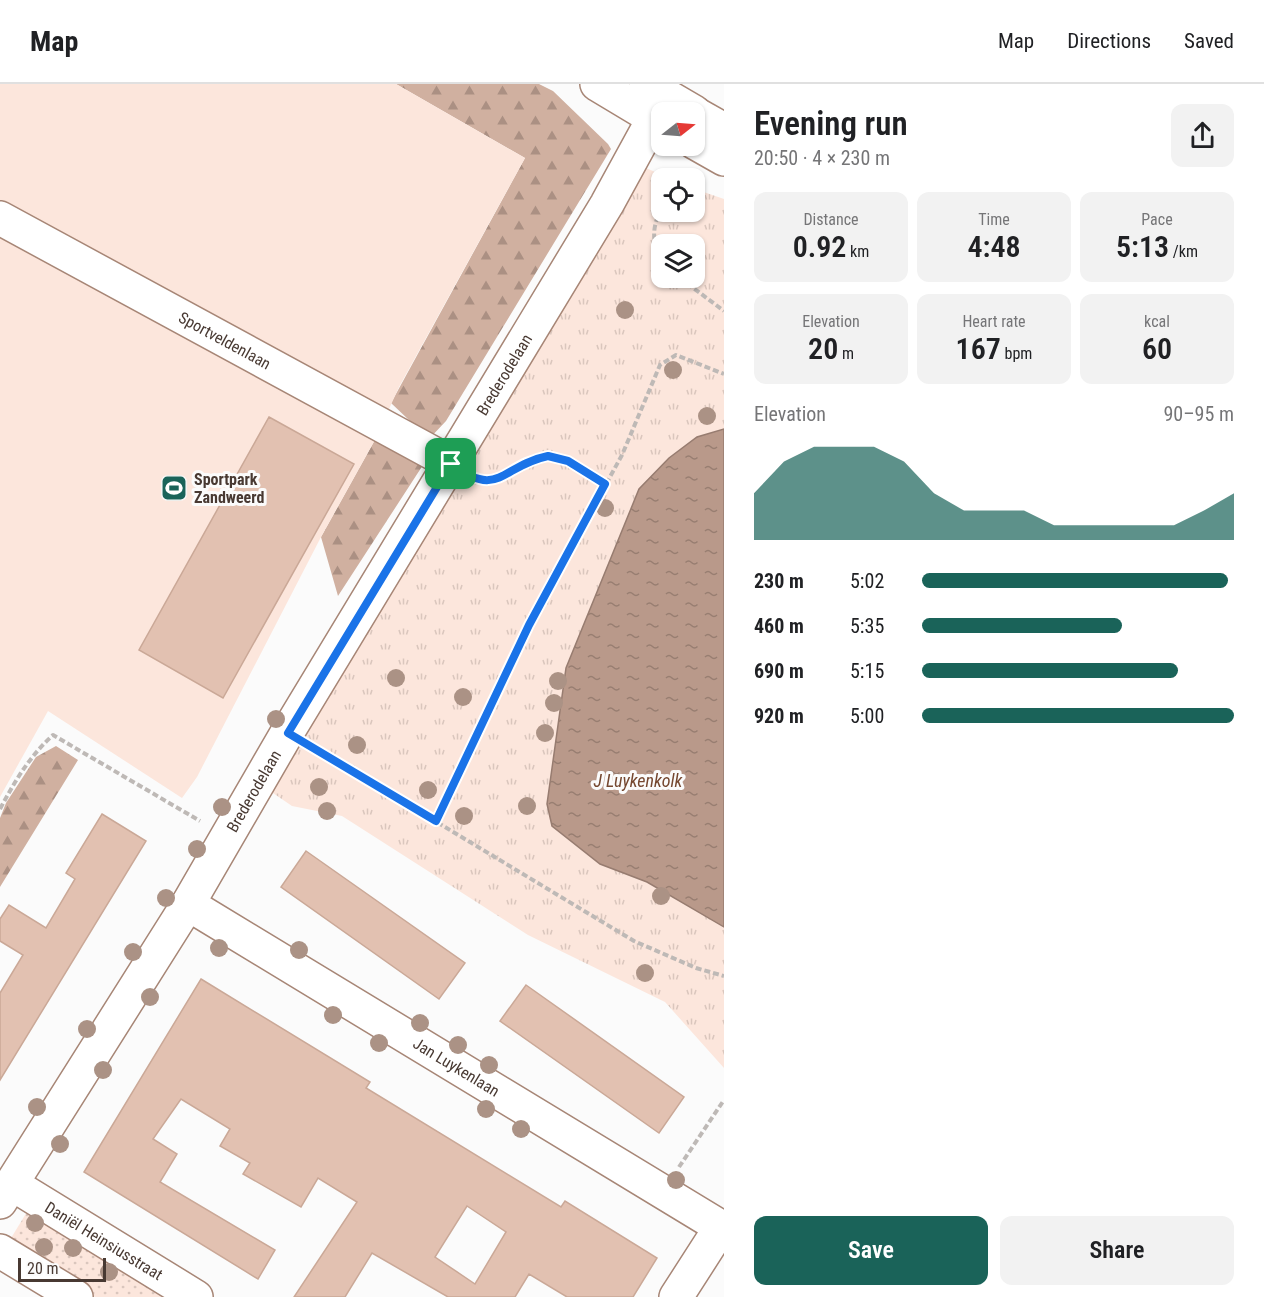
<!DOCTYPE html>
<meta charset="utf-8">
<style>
body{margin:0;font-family:"Roboto Condensed",sans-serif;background:#f2f2f2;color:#202124;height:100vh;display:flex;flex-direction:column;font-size:22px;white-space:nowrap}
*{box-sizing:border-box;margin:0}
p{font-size:20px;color:#757577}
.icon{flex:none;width:33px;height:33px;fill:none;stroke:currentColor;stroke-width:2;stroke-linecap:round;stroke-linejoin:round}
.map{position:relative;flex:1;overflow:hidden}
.details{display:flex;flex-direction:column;background:#fff;width:540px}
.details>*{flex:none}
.needle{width:39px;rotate:73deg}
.buttons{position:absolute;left:651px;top:18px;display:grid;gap:12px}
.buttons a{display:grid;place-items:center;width:54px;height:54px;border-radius:12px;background:#fff;box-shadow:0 2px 4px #0004;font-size:30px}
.scale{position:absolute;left:18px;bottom:15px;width:88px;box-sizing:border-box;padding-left:6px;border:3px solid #483932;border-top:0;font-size:16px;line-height:21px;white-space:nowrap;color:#483932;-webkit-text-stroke:4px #fbfbfb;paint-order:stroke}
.pin{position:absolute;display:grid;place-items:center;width:51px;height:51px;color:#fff;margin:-26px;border-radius:12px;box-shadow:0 3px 9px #0006}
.round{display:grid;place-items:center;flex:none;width:63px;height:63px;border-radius:12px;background:#f2f2f2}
.overview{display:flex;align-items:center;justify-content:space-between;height:102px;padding:0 30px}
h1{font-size:33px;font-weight:600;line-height:45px}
.figures{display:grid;grid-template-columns:repeat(3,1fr);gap:9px;height:102px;padding:6px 30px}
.figures div{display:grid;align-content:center;border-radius:12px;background:#f2f2f2;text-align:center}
.figures b{font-size:30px;font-weight:600}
.figures small{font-size:16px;font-weight:400}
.figures p{font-size:16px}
.chart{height:168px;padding:12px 30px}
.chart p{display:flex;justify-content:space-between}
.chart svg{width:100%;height:108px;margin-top:6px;fill:#1a6359;opacity:.7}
.primary-button{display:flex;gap:12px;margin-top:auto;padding:12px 30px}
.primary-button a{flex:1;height:69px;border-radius:12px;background:#1a6359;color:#fff;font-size:24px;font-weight:600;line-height:69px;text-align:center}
.primary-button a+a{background:#f2f2f2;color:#202124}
ul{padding:0 30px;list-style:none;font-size:20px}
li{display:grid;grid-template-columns:96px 72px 1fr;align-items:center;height:45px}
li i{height:15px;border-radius:8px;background:#1a6359}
header{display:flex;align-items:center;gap:36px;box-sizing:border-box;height:84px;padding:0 30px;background:#fff;border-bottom:2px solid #e0e0e0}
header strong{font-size:28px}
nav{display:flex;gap:33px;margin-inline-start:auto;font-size:21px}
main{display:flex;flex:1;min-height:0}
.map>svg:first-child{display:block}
.grass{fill:url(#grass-dots)}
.forest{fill:url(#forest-firs)}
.park{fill:url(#park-tufts);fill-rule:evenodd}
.pitch{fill:#fce6dc}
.water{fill:url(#water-ripples);stroke:#977c70;stroke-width:1.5}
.building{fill:#e2c1b1;stroke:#caa897;stroke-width:1.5;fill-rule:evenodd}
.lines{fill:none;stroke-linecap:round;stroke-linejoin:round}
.minor-casing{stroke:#a78676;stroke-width:36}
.path{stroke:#beb9b6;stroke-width:4;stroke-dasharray:6 3;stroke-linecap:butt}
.minor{stroke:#fff;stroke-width:33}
.tree{fill:#ab9285}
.route-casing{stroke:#fff;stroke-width:12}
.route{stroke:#1a73e8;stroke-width:8}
.labels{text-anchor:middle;stroke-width:6;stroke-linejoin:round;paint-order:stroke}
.street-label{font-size:16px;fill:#483932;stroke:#fbfbfb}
.poi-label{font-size:16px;font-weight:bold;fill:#483932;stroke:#fbfbfb;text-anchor:start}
.water-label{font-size:18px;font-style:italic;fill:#75472f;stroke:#fbfbfb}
</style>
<header>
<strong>Map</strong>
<nav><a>Map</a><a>Directions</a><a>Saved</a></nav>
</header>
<main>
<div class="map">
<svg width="724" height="1213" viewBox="0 0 724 1213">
<defs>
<pattern id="grass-dots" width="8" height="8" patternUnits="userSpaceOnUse" patternTransform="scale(1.5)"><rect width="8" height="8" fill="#fce6dc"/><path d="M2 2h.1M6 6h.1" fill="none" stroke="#dac6bd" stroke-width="1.8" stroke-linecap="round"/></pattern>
<pattern id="forest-firs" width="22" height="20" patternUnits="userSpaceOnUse" patternTransform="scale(1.5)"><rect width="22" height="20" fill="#d0b0a0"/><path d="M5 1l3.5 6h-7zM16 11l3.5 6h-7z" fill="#ab9083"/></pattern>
<pattern id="park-tufts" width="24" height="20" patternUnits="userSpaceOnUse" patternTransform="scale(1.5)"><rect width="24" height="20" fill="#fce6dc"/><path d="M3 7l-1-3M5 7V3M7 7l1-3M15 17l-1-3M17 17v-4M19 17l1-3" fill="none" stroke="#dac6bd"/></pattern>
<pattern id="water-ripples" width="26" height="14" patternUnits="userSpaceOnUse" patternTransform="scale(1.5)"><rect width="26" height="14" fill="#b9998a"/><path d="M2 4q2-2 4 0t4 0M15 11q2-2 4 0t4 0" fill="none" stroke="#987e71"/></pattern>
</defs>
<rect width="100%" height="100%" fill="#fbfbfb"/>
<path class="grass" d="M30,1123L174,1213H95L8,1159Z"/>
<path class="forest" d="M396,0H539L553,7L608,60L611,65L446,337L429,355L391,319L525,74Z
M376,354L423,381L338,512L321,453Z
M56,662L78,676L0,803V734L6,719L36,673Z"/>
<path class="park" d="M646,84L669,94H662V128H694L695,105L724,115V984L665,918L528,851L342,732L292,722L267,705ZM662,160H694V194H662Z"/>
<path class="pitch" d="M0,0H396L525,74L399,303L376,354L321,453L197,693L182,714L48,627L0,713Z"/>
<path class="water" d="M724,345V843L647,798L600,780L552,742L547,720L566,584L639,405L669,374L697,353Z"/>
<path class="building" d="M269,333L354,380L223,614L139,566Z
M102,730L146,757L0,996V909L23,871L0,857V835L9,821L46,844L75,795L66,789Z
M306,767L465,879L439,915L281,803Z
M201,895L370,998L366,1004L561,1123L565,1117L657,1174L633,1213H567L529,1190L515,1213H448L372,1169L345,1213H294L357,1118L318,1094L301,1123L243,1090L250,1079L220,1062L230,1045L181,1015L153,1055L177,1070L160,1098L275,1166L258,1195L84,1088ZM467,1122L506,1148L475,1200L435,1173Z
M526,901L684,1013L659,1049L500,937Z"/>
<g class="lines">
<g class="minor-casing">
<g id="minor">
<path d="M597,0L662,39"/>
<path d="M646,0L694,28"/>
<path d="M694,29L724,46"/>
<path d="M694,58L724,75"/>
<path id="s1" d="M0,134L451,379"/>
<path id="s2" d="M188,820L724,1145"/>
<path id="s3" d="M12,1100L196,1213"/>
<path id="s4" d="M0,1118L188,820L287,649L607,120L666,12"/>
<path d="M0,1167L76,1213"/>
<path d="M676,1213L721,1143"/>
</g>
</g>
<path class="path" d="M675,94L678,86
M662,124C652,142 651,158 662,175
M680,194L724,227
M476,396C505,404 525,367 556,373C573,376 590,391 605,401
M314,664L634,857L696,884L724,892
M0,725C15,697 29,673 53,651L200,737
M436,737L529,541L622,371L660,281L676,271L724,290
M679,1083L724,1016"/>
<use href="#minor" class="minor"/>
</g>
<g class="tree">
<circle cx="625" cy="226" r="9"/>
<circle cx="673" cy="286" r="9"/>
<circle cx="707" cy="332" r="9"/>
<circle cx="605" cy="424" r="9"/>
<circle cx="396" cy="594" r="9"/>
<circle cx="558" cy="597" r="9"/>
<circle cx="463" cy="613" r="9"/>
<circle cx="554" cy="619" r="9"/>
<circle cx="276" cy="635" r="9"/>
<circle cx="545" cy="649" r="9"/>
<circle cx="357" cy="661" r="9"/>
<circle cx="319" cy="703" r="9"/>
<circle cx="428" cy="706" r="9"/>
<circle cx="527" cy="722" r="9"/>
<circle cx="222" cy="723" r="9"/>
<circle cx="327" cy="727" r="9"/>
<circle cx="464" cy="732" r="9"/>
<circle cx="197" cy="765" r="9"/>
<circle cx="661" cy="812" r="9"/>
<circle cx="166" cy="814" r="9"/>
<circle cx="219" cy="864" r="9"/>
<circle cx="299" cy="866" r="9"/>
<circle cx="133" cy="868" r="9"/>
<circle cx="645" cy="889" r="9"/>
<circle cx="150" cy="913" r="9"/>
<circle cx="333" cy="931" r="9"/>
<circle cx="420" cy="939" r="9"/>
<circle cx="87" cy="945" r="9"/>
<circle cx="379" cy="959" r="9"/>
<circle cx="458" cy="961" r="9"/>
<circle cx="489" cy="981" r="9"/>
<circle cx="103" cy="986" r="9"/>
<circle cx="37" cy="1023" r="9"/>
<circle cx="486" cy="1025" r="9"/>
<circle cx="521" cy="1045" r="9"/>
<circle cx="60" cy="1060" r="9"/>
<circle cx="676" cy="1096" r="9"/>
<circle cx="35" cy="1139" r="9"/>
<circle cx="44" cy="1163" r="9"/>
<circle cx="73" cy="1164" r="9"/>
<circle cx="109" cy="1188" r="9"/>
</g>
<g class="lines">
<g class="route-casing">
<path id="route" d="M548,372L568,377L605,400L529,541L436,737L288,649L451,380C500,416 500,382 548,372Z"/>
</g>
<use href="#route" class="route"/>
</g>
<defs>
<g id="stadium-square" transform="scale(1.35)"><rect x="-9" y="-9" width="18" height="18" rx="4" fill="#1a6359" stroke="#fbfbfb"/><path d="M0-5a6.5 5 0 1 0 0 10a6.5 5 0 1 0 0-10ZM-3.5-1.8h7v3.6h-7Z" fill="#fff"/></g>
</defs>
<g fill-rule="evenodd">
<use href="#stadium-square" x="174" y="404"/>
</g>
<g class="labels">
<g class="street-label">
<text dy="6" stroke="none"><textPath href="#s1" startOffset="256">Sportveldenlaan</textPath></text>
<text dy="6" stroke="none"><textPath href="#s4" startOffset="969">Brederodelaan</textPath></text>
<text dy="6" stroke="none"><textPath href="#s4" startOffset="483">Brederodelaan</textPath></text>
<text dy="6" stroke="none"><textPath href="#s2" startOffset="314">Jan Luykenlaan</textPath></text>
<text dy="6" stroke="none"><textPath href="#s3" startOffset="108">Daniël Heinsiusstraat</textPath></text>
</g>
<g class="poi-label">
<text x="194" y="401">Sportpark<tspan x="194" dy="18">Zandweerd</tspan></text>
</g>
<g class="water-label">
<text x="638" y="703">J Luykenkolk</text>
</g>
</g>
</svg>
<div class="buttons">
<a><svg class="needle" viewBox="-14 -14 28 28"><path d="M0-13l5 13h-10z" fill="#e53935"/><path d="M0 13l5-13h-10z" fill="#757577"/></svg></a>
<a><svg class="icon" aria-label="locate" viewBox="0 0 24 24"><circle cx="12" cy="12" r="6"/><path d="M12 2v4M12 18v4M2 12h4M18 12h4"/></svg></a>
<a><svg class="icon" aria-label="layers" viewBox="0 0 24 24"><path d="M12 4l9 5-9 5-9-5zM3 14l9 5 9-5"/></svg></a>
</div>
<div class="scale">20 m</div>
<div class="pin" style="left:451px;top:380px;background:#1e9e55"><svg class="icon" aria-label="arrive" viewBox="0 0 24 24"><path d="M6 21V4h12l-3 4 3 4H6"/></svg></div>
</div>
<section class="details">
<div class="overview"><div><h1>Evening run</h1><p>20:50 · 4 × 230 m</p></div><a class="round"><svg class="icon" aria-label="share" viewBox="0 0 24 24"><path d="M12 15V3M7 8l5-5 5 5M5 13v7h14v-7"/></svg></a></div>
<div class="figures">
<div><p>Distance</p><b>0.92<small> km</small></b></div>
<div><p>Time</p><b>4:48</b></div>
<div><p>Pace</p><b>5:13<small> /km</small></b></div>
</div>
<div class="figures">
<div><p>Elevation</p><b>20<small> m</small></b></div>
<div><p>Heart rate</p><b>167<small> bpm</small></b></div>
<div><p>kcal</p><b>60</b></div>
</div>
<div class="chart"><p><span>Elevation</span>90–95 m</p>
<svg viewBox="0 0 160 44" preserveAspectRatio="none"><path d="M0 44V25L10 12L20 6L30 6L40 6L50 12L60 25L70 32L80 32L90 32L100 38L110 38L120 38L130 38L140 38L150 32L160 25V44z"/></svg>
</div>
<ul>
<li><b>230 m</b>5:02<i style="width:98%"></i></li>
<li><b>460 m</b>5:35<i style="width:64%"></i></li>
<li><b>690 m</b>5:15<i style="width:82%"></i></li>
<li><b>920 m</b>5:00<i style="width:100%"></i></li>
</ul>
<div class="primary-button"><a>Save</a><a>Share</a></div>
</section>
</main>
